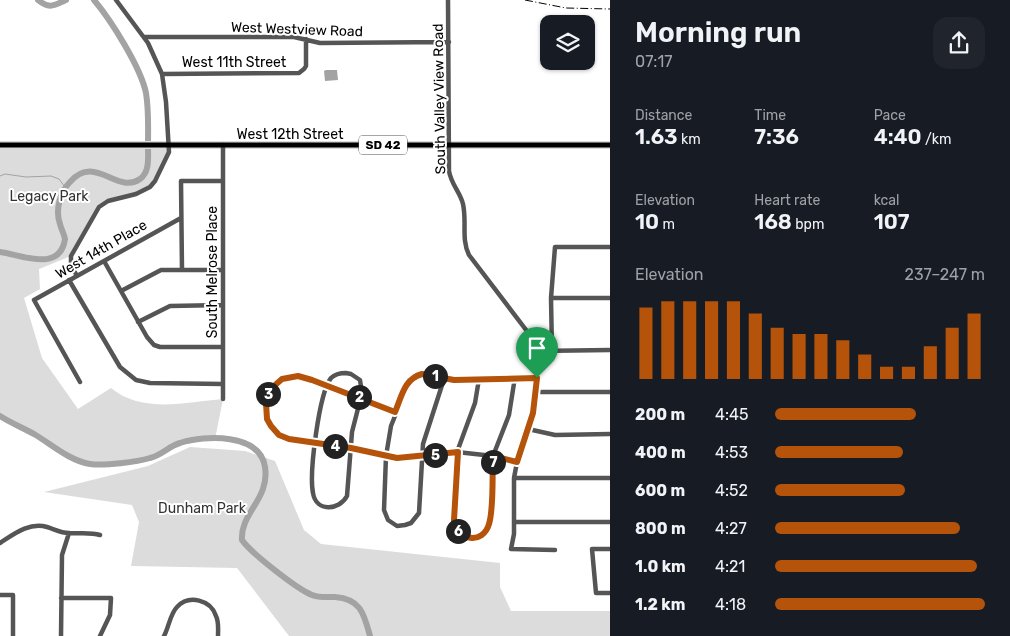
<!DOCTYPE html>
<meta charset="utf-8">
<style>
body{margin:0;font-family:Rubik,sans-serif;background:#20242c;color:#f1f3f6;height:100vh;display:flex;flex-direction:column;font-size:19px;white-space:nowrap}
*{box-sizing:border-box;margin:0}
p{font-size:16px;color:#9ea1a6}
.icon{flex:none;width:28px;height:28px;fill:none;stroke:currentColor;stroke-width:2;stroke-linecap:round;stroke-linejoin:round}
.map{position:relative;flex:1;overflow:hidden}
.panel{display:flex;flex-direction:column;background:#171b24;width:400px}
.panel>*{flex:none}
.buttons{position:absolute;left:540px;top:15px;display:grid;gap:10px}
.buttons a{display:grid;place-items:center;width:55px;height:55px;border-radius:10px;background:#171b24;box-shadow:0 1px 4px #0004;font-size:25px}
.pin{position:absolute;display:grid;place-items:center;width:42px;height:42px;color:#fff;margin:-51px -21px;border-radius:50% 50% 50% 0;rotate:-45deg;box-shadow:0 0 5px #0007}
.pin .icon{rotate:45deg}
.km{position:absolute;width:25px;height:25px;margin:-12px;border-radius:50%;background:#222;color:#fff;font-size:14px;line-height:25px;text-align:center}
.round{display:grid;place-items:center;flex:none;width:52px;height:52px;border-radius:15px;background:#20242c}
.summary{display:flex;align-items:center;justify-content:space-between;height:85px;padding:0 25px}
h1{font-size:28px;font-weight:600;line-height:38px}
.metrics{display:grid;grid-template-columns:repeat(3,1fr);gap:8px;height:85px;padding:5px 25px}
.metrics div{display:grid;align-content:center}
.metrics b{font-size:21px;font-weight:600}
.metrics small{font-size:14px;font-weight:400}
.metrics p{font-size:14px}
.chart{height:140px;padding:10px 25px}
.chart p{display:flex;justify-content:space-between}
.chart svg{width:100%;height:90px;margin-top:5px;stroke:#b45309;stroke-width:6}
ul{padding:0 25px;list-style:none;font-size:16px}
li{display:grid;grid-template-columns:80px 60px 1fr;align-items:center;height:38px}
li i{height:12px;border-radius:6px;background:#b45309}
main{display:flex;flex:1;min-height:0}
.map>svg:first-child{display:block}
.green{fill:#dcdcdc}
.water{fill:#a3a3a3}
.lines{fill:none;stroke-linecap:round;stroke-linejoin:round}
.stream{stroke:#a3a3a3;stroke-width:1}
.river{stroke:#a3a3a3;stroke-width:6}
.major-casing{stroke:#dbdbdb;stroke-width:8}
.minor{stroke:#555;stroke-width:4.5}
.major{stroke:#000;stroke-width:5}
.rail{stroke:#000;stroke-width:1;stroke-dasharray:8 2.5 1 2.5;stroke-linecap:butt}
.route-casing{stroke:#fff;stroke-width:10}
.route{stroke:#b45309;stroke-width:6}
.labels{text-anchor:middle;stroke-width:4;stroke-linejoin:round;paint-order:stroke}
.shield{fill:#fff;stroke:#4c4c4c;stroke-width:1}
.shield-label{font-size:12px;font-weight:bold;fill:#000}
.street-label{font-size:14px;fill:#000;stroke:#fff}
.park-label{font-size:14px;fill:#333;stroke:#fff}
</style>
<main>
<div class="map">
<svg width="610" height="636" viewBox="0 0 610 636">
<rect width="100%" height="100%" fill="#fff"/>
<path class="green" d="M0,145H169L167,157L148,188L104,203L94,214L71,256L39,269L40,289L24,298L42,358L78,409L111,388C142,414 187,402 223,399L215,439L193,440L178,443L160,455L148,459L93,464L80,462L31,432L0,416Z
M190,447L245,451L275,461L304,530L321,544L500,563V587L511,611H610V636H289L237,568L131,566L139,522L132,505L44,492L148,466Z"/>
<path class="water" d="M326,70H337L338,80L325,81L324,71Z"/>
<g class="lines">
<path class="stream" d="M0,176L5,174L26,177L51,176L59,179L65,187"/>
<path class="river" d="M38,0C49,9 53,6 66,0
M0,252C22,255 60,273 65,239C64,233 61,229 60,224C55,210 60,192 70,182C95,153 117,195 140,179C150,172 148,157 148,147C148,129 149,111 146,93C141,68 111,20 94,0
M0,416C11,423 23,428 34,434C51,444 70,461 90,464C104,466 137,462 150,458C162,455 169,446 180,443C205,435 260,433 265,467C270,499 240,513 242,540C251,553 297,589 312,595C319,598 327,597 335,597C361,599 364,614 370,636"/>
<g class="major-casing">
<path id="major" d="M0,145H610"/>
</g>
<path class="minor" d="M448,0L449,171C451,184 460,192 463,204C467,222 461,239 469,255L533,339L537,351L536,392L533,413L517,462L514,478V534L511,549L555,550
M145,37H294L320,43L449,42
M162,74L299,73L304,69L306,66V39
M223,145V399
M104,261L147,337L154,345L160,347H223
M182,270L181,181H223
M77,276L71,265V256L99,207L108,201L136,194L150,187L155,181L169,152L166,102L162,74L148,43L116,0
M69,280L120,367L136,380L150,383L223,384
M121,291L161,270H223
M551,298H610
M138,322L170,306L223,305
M537,351L610,350
M552,351L551,298L555,247H610
M346,373L351,374L360,380L362,393L352,432L347,496C339,511 316,512 313,493C309,473 319,393 331,378C335,374 340,373 346,373Z
M444,379L423,444L419,513L411,523L405,525L397,526L388,520L384,510L386,456L391,426L409,381L422,374L454,380L537,378
M479,379L475,403L457,452L455,523C459,540 480,542 489,526L493,456L509,415L515,377
M80,382L34,300L181,218
M536,392H610
M395,412L312,380L297,376L282,379L273,386L268,393L265,403L267,416L271,426L279,435L289,439L351,448L397,458L457,452L493,456L517,462
M528,429L555,435L610,434
M514,478H610
M514,522H610
M0,543C14,534 29,522 47,527C54,529 61,533 69,533C80,534 90,532 100,535
M610,549H592L596,593H610
M0,595H13V636
M61,598H111L110,615L100,636
M61,636L62,555L69,533
M164,636C169,627 170,614 177,607C189,594 211,600 216,616C219,622 218,629 218,636"/>
<use href="#major" class="major"/>
<path class="rail" d="M525,0L566,8L610,9"/>
</g>
<g class="lines">
<g class="route-casing">
<path id="route" d="M422,374L454,380L537,378L533,413L517,462L493,456C492,475 494,508 489,524C483,545 457,541 454,520L458,452L397,458L351,448L289,439L279,435L271,426L267,419L266,403L267,396L274,386L282,379L298,376L312,380L395,412C402,396 404,379 422,374Z"/>
</g>
<use href="#route" class="route"/>
</g>
<g class="labels">
<rect class="shield" x="359" y="135.5" width="48" height="19" rx="4"/>
<g class="shield-label">
<text x="383" y="149">SD 42</text>
</g>
<g class="street-label">
<text transform="translate(297 29) rotate(2)" y="5">West Westview Road</text>
<text x="234" y="67">West 11th Street</text>
<text transform="translate(439 99) rotate(-91)" y="5">South Valley View Road</text>
<text x="290" y="139">West 12th Street</text>
<text transform="translate(101 249) rotate(-30)" y="5">West 14th Place</text>
<text transform="translate(212 272) rotate(-90)" y="5">South Melrose Place</text>
</g>
<g class="park-label">
<text x="49" y="201">Legacy Park</text>
<text x="202" y="513">Dunham Park</text>
</g>
</g>
</svg>
<div class="buttons">
<a><svg class="icon" aria-label="layers" viewBox="0 0 24 24"><path d="M12 4l9 5-9 5-9-5zM3 14l9 5 9-5"/></svg></a>
</div>
<div class="pin" style="left:537px;top:378px;background:#1e9e55"><svg class="icon" aria-label="arrive" viewBox="0 0 24 24"><path d="M6 21V4h12l-3 4 3 4H6"/></svg></div>
<b class="km" style="left:435px;top:376px">1</b>
<b class="km" style="left:359px;top:397px">2</b>
<b class="km" style="left:268px;top:394px">3</b>
<b class="km" style="left:335px;top:446px">4</b>
<b class="km" style="left:435px;top:455px">5</b>
<b class="km" style="left:458px;top:531px">6</b>
<b class="km" style="left:493px;top:462px">7</b>
</div>
<section class="panel">
<div class="summary"><div><h1>Morning run</h1><p>07:17</p></div><a class="round"><svg class="icon" aria-label="share" viewBox="0 0 24 24"><path d="M12 15V3M7 8l5-5 5 5M5 13v7h14v-7"/></svg></a></div>
<div class="metrics">
<div><p>Distance</p><b>1.63<small> km</small></b></div>
<div><p>Time</p><b>7:36</b></div>
<div><p>Pace</p><b>4:40<small> /km</small></b></div>
</div>
<div class="metrics">
<div><p>Elevation</p><b>10<small> m</small></b></div>
<div><p>Heart rate</p><b>168<small> bpm</small></b></div>
<div><p>kcal</p><b>107</b></div>
</div>
<div class="chart"><p><span>Elevation</span>237–247 m</p>
<svg viewBox="0 0 160 44" preserveAspectRatio="none"><path d="M5 44V9M15 44V6M25 44V6M35 44V6M45 44V6M55 44V12M65 44V19M75 44V22M85 44V22M95 44V25M105 44V32M115 44V38M125 44V38M135 44V28M145 44V19M155 44V12"/></svg>
</div>
<ul>
<li><b>200 m</b>4:45<i style="width:67%"></i></li>
<li><b>400 m</b>4:53<i style="width:61%"></i></li>
<li><b>600 m</b>4:52<i style="width:62%"></i></li>
<li><b>800 m</b>4:27<i style="width:88%"></i></li>
<li><b>1.0 km</b>4:21<i style="width:96%"></i></li>
<li><b>1.2 km</b>4:18<i style="width:100%"></i></li>
</ul>
</section>
</main>
